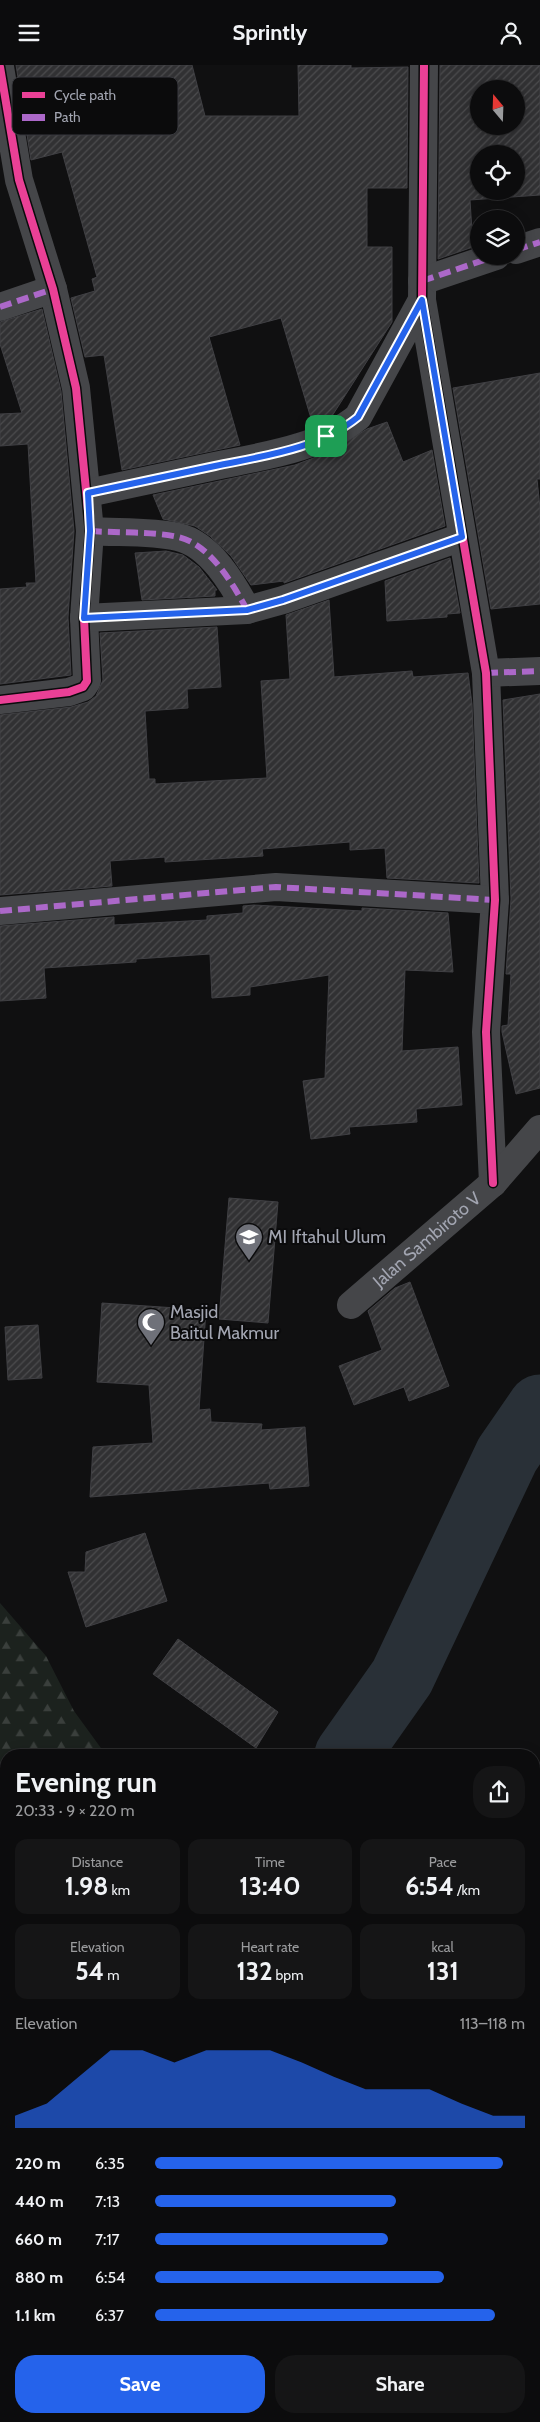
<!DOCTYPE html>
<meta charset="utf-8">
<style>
body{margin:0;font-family:Cabin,sans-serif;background:#151516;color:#f1f3f6;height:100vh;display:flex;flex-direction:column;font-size:19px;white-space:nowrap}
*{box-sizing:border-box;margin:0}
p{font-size:16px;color:#9a9b9d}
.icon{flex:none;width:28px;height:28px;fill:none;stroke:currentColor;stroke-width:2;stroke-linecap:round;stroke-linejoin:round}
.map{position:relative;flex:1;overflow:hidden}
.details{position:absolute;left:0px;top:1684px;width:540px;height:674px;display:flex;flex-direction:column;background:#0c0c0d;border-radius:20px 20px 0 0;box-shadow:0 2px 12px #0003,0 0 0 1px #2c2c2e}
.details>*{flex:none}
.needle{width:32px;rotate:341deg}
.fabs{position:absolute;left:470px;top:15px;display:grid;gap:10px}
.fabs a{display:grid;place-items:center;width:55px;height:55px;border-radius:50%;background:#0c0c0d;box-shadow:0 2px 12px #0003,0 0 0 1px #2c2c2e;font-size:25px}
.pin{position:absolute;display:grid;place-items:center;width:42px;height:42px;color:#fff;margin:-21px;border-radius:10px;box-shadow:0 2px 8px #0006}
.round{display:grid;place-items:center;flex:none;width:52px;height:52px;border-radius:20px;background:#151516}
.overview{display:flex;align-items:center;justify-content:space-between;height:85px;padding:0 15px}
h1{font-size:28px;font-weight:700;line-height:38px}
.figures{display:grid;grid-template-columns:repeat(3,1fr);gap:8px;height:85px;padding:5px 15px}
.figures div{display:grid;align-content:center;border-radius:12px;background:#151516;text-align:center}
.figures b{font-size:25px;font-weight:700}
.figures small{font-size:14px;font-weight:400}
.figures p{font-size:14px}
.chart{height:140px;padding:10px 15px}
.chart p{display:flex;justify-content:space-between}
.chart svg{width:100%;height:90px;margin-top:5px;fill:#2563eb;opacity:.7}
.button{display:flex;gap:10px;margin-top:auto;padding:10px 15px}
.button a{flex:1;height:58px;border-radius:20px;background:#2563eb;color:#fff;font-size:20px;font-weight:700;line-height:58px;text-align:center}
.button a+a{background:#151516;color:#f1f3f6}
ul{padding:0 15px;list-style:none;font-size:16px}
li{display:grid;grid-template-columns:80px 60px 1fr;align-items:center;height:38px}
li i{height:12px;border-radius:6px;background:#2563eb}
header{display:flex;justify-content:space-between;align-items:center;height:65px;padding:0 15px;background:#0c0c0d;font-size:22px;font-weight:700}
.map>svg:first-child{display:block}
.grass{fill:url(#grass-tufts)}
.forest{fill:url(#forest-firs)}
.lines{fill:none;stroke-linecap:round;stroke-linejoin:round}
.river{stroke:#293037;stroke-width:65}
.building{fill:url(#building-hatch);stroke:#404044;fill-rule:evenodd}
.minor{stroke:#454649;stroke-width:28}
.quiet{stroke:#ac68c9;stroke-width:6;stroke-dasharray:12 6;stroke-linecap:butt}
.cycleway-casing{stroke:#0b0b0c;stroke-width:11}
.cycleway{stroke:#ea4096;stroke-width:8}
.route-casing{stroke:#fff;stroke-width:10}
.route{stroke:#2563eb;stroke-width:6}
.labels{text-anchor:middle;stroke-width:4;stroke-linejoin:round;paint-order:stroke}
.poi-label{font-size:18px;fill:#a2a5b1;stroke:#0b0b0c;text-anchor:start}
.street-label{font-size:18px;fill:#a2a5b1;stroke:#0b0b0c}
.key{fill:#0b0b0c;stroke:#38393e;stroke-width:1}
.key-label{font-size:14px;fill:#a2a5b1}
</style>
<header><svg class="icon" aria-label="menu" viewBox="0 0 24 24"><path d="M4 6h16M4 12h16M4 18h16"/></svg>Sprintly<svg class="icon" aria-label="person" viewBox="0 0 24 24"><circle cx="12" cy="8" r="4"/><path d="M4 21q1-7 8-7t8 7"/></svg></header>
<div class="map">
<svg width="540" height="2357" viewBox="0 0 540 2357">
<defs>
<pattern id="grass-tufts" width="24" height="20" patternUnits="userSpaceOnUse" patternTransform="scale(1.25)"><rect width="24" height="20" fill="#1c221e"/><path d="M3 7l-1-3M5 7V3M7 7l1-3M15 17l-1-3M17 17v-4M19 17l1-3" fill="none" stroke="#3a3f3c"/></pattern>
<pattern id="forest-firs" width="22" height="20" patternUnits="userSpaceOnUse" patternTransform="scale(1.25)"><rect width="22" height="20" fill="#1c221e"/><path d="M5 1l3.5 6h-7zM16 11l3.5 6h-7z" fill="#3a3f3c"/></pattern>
<pattern id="building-hatch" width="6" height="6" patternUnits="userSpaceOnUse" patternTransform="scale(1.25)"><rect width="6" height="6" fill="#313133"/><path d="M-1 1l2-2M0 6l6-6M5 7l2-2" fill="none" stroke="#4c4c4e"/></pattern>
</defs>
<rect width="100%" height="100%" fill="#101011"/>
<path class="grass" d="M72,2351H215L221,2357H69L68,2354Z"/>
<path class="forest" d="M0,1538L46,1591L74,1646L106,1690H6V2351H72L68,2354L69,2357H0Z"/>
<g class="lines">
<path class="river" d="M347,1690L402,1612L507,1390L540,1342
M106,2351L111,2357"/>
</g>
<path class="building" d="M16,0H192L205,51H299L298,0H351V3L408,2L407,123H367V182H392V257L332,351L313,360L281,253L209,272L240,380L122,405L104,290L85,292L71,233L95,226L92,214L97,212L62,87L31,95Z
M440,0H540V130L470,135L473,182L438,194ZM479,24H516V61H479ZM479,89H516V126H479Z
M42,244L61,326L74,466L68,552L71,610L0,619V524L27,522L26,518H36L28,379L0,381V349L22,348L0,279V257Z
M540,308V414H537L540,443V539L491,544L453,323Z
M387,357L403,397L432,385L445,461L284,518V516L251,520L231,491L210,471L195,461L163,454L153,430L295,400L332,386L367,364Z
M166,486L183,490L199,502L217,525H215V531L142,535L135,488Z
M450,493L460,548L447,549V552L387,556L385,516Z
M329,535L334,612L412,606L413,612L468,608L472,639L479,818L387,813L385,783L350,785V777L262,784L263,791L165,797V792L110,796L112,821L0,830V650L71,642L88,637L96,631L103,615L100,568L217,562L221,622L187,624L188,643L145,646L149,714H155V719L267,713L261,616L290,614L286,550Z
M540,629V1023L516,1029L502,967V961L508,960L511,909H506L511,834L503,635Z
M254,840L362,846V843L448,848L453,907L405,905L402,986L458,982L462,1040L416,1044L417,1057L349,1062L350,1069L311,1074L303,1016L325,1013L329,910L250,922V930L212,933L210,889L136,894V897L44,903L46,933L0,936V861L114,852V860L207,855V851L243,848V841Z
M229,1133L278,1137L268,1258L219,1254Z
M410,1217L449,1321L409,1336L404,1322L354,1340L339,1301L382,1285L368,1246L395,1223Z
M102,1238L206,1245L199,1345L210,1344L211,1357L262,1359L261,1365L305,1362L309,1421L270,1424L269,1418L90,1432L93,1382L153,1378L149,1320L97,1317Z
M38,1260L42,1313L8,1315L5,1262Z
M145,1468L167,1536L86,1562L68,1507H85L86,1487Z
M178,1574L278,1647L256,1683L153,1609Z"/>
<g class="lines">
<g class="minor">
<path d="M424,0L422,235L486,608L495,835L486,967L493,1118"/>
<path d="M0,2L19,115L53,224L76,323L90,466L84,553L87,616L83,622L69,627L0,635"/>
<path d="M516,185L540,177"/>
<path d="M422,216L496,191"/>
<path d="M0,242L53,224"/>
<path d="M88,428C130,419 172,410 215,401C263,391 319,384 358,352L422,235"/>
<path d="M90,466C117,468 151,466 178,472C210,479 233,519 247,545"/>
<path d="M84,553L247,545L283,535L462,472"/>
<path d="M486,608L540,606"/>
<path d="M0,846L276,822L495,835"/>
<path id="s1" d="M351,1240L493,1118L540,1064"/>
<path d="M534,1818L540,1820"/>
<path d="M534,1987L540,1985"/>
</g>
<path class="quiet" d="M516,185L540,177
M422,216L496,191
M0,242L53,224
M88,428C130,419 172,410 215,401C263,391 319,384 358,352L422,235
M90,466C117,468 151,466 178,472C210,479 233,519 247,545
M84,558V553L247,545L283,535L462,472
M486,608L540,606
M0,846L276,822L495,835"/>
<g class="cycleway-casing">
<path id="cycleway" d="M424,0L422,235L486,608L495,835L486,967L493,1118
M0,2L19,115L53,224L76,323L90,466L84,553L87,616L83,622L69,627L0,635"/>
</g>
<use href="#cycleway" class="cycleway"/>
</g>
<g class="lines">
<g class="route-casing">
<path id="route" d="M422,235L462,472L283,535L247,545L84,553L90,466L88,428C130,419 172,410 215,401C263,391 319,384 358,352Z"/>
</g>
<use href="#route" class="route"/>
</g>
<defs>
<g id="school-pin" transform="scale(1.4375)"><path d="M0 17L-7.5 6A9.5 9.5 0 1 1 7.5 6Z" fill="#6f7179" stroke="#0b0b0c"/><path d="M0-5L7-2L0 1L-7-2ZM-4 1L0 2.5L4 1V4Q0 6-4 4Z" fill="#fff"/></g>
<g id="mosque-pin" transform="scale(1.4375)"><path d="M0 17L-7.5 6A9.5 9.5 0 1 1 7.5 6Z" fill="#6f7179" stroke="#0b0b0c"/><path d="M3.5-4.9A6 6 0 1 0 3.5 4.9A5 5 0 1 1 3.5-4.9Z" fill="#fff"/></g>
</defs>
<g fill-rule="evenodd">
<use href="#school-pin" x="249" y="1172"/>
<use href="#mosque-pin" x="151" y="1257"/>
</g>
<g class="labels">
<g class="poi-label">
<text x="268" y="1178">MI Iftahul Ulum</text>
<text x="170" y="1253">Masjid<tspan x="170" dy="21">Baitul Makmur</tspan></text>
</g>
<g class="street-label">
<text dy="6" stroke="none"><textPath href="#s1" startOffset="100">Jalan Sambiroto V</textPath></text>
</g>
</g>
<rect x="12" y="12" width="166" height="58" rx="8" class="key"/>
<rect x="22" y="27" width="23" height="6" fill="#ea4096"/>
<rect x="22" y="49" width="23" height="7" fill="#ac68c9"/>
<g class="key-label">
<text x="54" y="35">Cycle path</text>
<text x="54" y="57">Path</text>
</g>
</svg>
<div class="fabs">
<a><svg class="needle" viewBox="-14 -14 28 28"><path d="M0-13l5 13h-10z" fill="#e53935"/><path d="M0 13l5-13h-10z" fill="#9a9b9d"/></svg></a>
<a><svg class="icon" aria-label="locate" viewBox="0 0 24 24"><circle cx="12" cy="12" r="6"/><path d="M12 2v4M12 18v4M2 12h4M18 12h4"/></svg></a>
<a><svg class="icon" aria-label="layers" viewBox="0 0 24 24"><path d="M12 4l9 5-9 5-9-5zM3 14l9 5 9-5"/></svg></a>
</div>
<div class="pin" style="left:326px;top:371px;background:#1e9e55"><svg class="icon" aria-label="arrive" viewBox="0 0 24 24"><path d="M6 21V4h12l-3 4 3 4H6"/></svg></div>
<section class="details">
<div class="overview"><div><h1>Evening run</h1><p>20:33 · 9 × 220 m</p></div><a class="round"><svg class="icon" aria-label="share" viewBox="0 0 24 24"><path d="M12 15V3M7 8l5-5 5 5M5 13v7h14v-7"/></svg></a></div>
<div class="figures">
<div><p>Distance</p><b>1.98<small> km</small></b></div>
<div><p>Time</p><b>13:40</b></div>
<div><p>Pace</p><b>6:54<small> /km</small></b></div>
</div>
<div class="figures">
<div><p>Elevation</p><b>54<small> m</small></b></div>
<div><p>Heart rate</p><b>132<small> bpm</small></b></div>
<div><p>kcal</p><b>131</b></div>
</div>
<div class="chart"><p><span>Elevation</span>113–118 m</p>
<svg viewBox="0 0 160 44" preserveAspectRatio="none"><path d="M0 44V38L10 32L20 19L30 6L40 6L50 12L60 6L70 6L80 6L90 12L100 19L110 25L120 25L130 25L140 32L150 38L160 38V44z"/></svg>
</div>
<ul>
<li><b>220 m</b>6:35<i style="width:94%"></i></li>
<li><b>440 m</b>7:13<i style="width:65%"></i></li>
<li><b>660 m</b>7:17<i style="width:63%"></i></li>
<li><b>880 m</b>6:54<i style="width:78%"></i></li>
<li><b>1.1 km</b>6:37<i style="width:92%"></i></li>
</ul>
<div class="button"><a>Save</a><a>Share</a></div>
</section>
</div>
